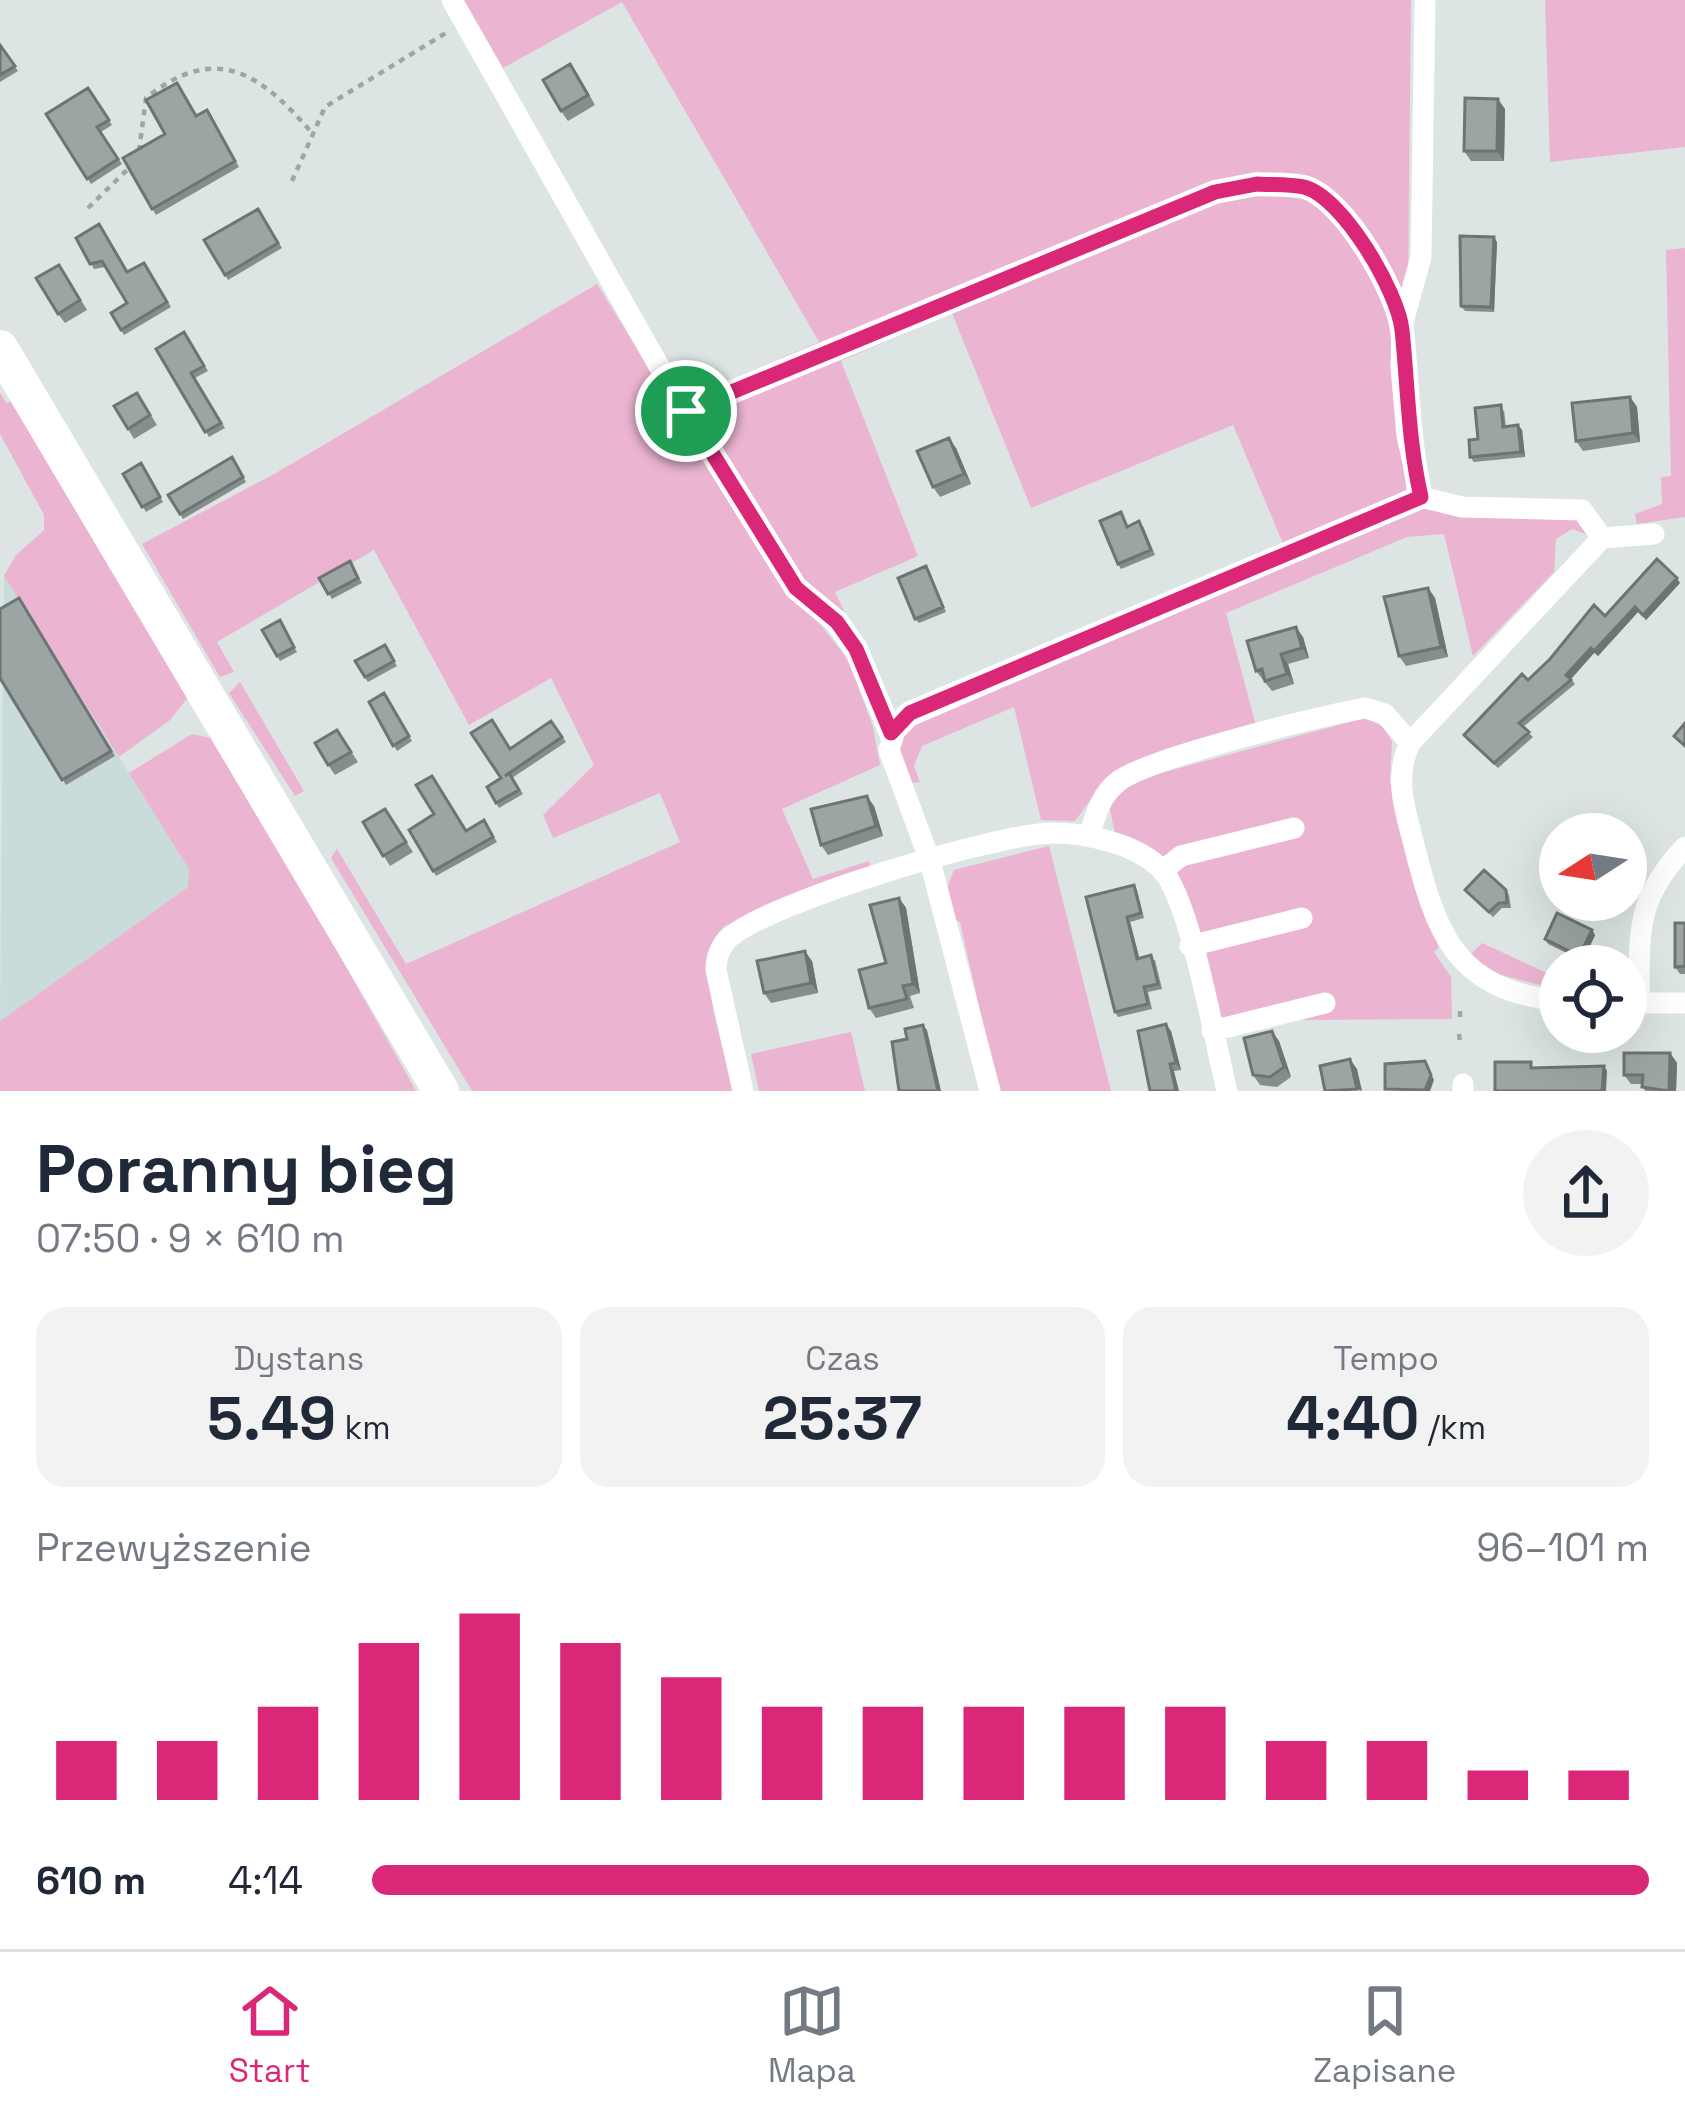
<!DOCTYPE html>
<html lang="pl">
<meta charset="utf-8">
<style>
body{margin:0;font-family:"Space Grotesk",sans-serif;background:#f2f2f3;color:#1f2937;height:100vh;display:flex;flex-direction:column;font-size:45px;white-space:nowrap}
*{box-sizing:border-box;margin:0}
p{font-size:39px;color:#747a83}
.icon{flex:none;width:66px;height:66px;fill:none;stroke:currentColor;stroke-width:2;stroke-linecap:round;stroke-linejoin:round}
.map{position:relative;height:1091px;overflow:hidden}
.side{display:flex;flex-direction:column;background:#fff;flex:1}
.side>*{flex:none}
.needle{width:78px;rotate:258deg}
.buttons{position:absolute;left:1539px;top:813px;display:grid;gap:24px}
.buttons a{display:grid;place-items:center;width:108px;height:108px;border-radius:50%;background:#fff;box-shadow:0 12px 48px #0002;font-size:60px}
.pin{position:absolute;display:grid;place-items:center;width:102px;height:102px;color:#fff;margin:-51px;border:6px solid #fff;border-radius:50%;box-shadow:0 3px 12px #0007}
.round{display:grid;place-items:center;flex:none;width:126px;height:126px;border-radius:63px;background:#f2f2f3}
.overview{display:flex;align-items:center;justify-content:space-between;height:204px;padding:0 36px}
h1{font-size:66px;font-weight:700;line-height:90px}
.stats{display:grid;grid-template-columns:repeat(3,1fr);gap:18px;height:204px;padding:12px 36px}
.stats div{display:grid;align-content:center;border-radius:30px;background:#f2f2f3;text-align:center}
.stats b{font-size:60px;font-weight:700}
.stats small{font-size:33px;font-weight:400}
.stats p{font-size:33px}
.chart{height:336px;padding:24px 36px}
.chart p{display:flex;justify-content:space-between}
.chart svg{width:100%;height:216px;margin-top:12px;stroke:#db2777;stroke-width:6}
ul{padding:0 36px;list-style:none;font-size:39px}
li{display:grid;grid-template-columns:192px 144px 1fr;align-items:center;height:90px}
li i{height:30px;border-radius:15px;background:#db2777}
.tabs{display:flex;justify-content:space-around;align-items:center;height:168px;border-top:3px solid #e0e1e3;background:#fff;font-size:33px;color:#747a83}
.tabs a{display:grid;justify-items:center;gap:6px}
.tabs .on{color:#db2777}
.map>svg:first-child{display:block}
.built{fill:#cadcda}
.green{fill:#ebb5d1}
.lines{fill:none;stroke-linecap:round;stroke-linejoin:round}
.path{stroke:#9fa5a5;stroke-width:4.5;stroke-dasharray:6 6;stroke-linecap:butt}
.street{stroke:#fff;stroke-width:21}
.primary{stroke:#fff;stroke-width:36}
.wall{fill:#868e8d}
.shaded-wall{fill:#6d7473}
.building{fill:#9ca5a4;stroke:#6d7473;stroke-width:3}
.route-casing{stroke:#fff;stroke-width:24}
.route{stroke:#db2777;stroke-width:15}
</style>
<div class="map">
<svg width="1685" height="1091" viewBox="0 0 1685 1091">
<rect width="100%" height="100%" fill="#dce4e4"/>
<path class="built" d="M4,576L190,869L188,887L0,1021Z"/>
<path class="green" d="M463,0H1411L1406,490L1285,548L1233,425L1031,508L952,313L841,361L918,556L835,592L852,628L803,579L705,431L704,419L720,405L711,388L819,342L622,2L503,68Z
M1545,0H1685V147L1550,162Z
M1685,248V517L1637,524L1635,514L1662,504L1661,477L1671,476L1666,250Z
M597,284L754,538L848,660L873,727L880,765L782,809L813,879L869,861L871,867L725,926C688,954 725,1050 734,1091H472L331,858L337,849L406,964L680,842L660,793L553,838L543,815L594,765L551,678L469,725L374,550L217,642L234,672L220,677L142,544L276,473Z
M0,392L6,403L12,401L189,696L170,720L119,757L4,576L16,555L44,530V515L0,434Z
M1421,506L1575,518L1586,534L1572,529L1556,539L1554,572L1473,656L1444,534L1407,537L1226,613L1256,726L1105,780L1075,821L1041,820L1014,707L922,746L914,766L920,782L912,783L898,750L907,726Z
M240,682L304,791L295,796L229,693Z
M1365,718L1382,726L1392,741L1390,781L1407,861L1439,947L1434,952L1451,977L1452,1019L1294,1020L1227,1037L1176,870L1148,846L1115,834L1109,805L1135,780Z
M192,734L211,738L233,766L416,1091H0V1021L188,887L189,869L129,773Z
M1049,846L1111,1091H998L960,922L953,919L946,890L954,870Z
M1482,943L1560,979V990L1497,974L1470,955Z
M851,1032L865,1091H759L751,1054Z"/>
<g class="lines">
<path class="path" d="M139,151L146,98C216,42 260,73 312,133
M292,181L325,107L449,31
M88,208L131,166
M702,404L1215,192C1321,172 1346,204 1388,296
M1460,1011V1020
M1459,1034L1460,1042"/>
<path class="street" d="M452,0L673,391L796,588L837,622L856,649L891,733
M1421,497L1407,436L1401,367L1402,326L1421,257L1425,0
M1089,837C1095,816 1101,793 1120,780C1157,756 1317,717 1365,708L1385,714L1410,743
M1162,871L1181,856L1294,828
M1190,946L1302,918
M1560,1001C1454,990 1436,933 1413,841C1404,806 1394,777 1410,743L1602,538L1654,534
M1627,1003H1685
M1639,1003C1640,933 1634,901 1685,847
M1212,1031L1325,1003
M1463,1084V1091
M743,1091L716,970C716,956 720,946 730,937C773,901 995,834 1052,833C1086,833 1139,844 1163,871C1191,904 1215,1043 1227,1091
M990,1091L930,861L889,750L898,721L1421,497L1462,507L1582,510L1602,538"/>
<path class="primary" d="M0,348L441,1091"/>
</g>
<path class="wall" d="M0,45L18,71L0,82Z
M577,73L595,105L568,121L561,111Z
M88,88L112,125L101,132L122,164L91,184L46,114Z
M1505,109L1504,161H1471L1464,151Z
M196,116H211L239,167L156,215L123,158Z
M258,209L282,248L228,280L204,240Z
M76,238L128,272L144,263L171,307L124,335L111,313L127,303L105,267L94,269Z
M1497,242L1494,312L1465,311L1461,306Z
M66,275L87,310L65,323L58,314Z
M184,332L208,371L195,378L225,428L209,437L156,349Z
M137,393L157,425L134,439L128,429Z
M1630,397L1637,407L1640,442L1583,451L1576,441Z
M1504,410L1506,427L1518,425L1522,430L1525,457L1474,462L1470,457L1478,439Z
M956,448L971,484L940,497L933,487Z
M232,457L246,482L183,519L168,495Z
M141,463L163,502L146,512L123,474Z
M1124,517L1128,526H1143L1155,555L1121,569L1118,564Z
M350,561L362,583L332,599L319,578Z
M926,566L946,612L919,623L915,619Z
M1680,583L1646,620L1638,612L1598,656L1594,653L1571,679L1575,684L1523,727L1533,737L1498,768L1467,740L1464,735L1528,680Z
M1428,588L1435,598L1448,657L1406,666L1399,656Z
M19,598L115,756L66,785L0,678Z
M280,620L297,652L280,661L262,630Z
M1303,637L1309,658L1288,664L1294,684L1272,691L1256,671Z
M385,645L397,666L368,682L355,661Z
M384,693L412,741L397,751L369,702Z
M551,721L566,742L512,778L523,794L499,808L487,787L501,778L511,749Z
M337,730L358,762L335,775L328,765Z
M874,806L883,836L828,855L821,845Z
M385,809L413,852L390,866L363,822Z
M434,814L466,831L484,820L497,842L436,876L409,830Z
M1626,834L1637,844L1626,854Z
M1134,885L1137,890L1144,918L1130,922L1139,958L1155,960L1162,989L1148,992L1152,1009L1118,1017L1115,1012L1086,897Z
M1465,890H1506L1509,895L1511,908H1502L1493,917Z
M899,898L906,908L920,993L910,996L914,1008L876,1018L869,1008L886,963Z
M1685,923V974H1680L1675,967Z
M1592,930L1595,935L1583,961L1548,944L1545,939Z
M812,961L818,993L771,1003L764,993Z
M1171,1031L1181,1070L1174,1071L1150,1091Z
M1279,1041L1291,1077L1277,1087L1260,1085L1253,1075Z
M1670,1053L1677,1063L1676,1091H1645L1642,1084H1631L1624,1075Z"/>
<path class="shaded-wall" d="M1498,99L1505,109L1504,161L1497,151Z
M1494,237L1497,242L1494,312L1491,307Z
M1630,397L1637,407L1640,442L1633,433Z
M1518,425L1522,430L1525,457L1521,452Z
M949,438L956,448L971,484L964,474Z
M1677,578L1680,583L1646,620L1643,615Z
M1428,588L1435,598L1448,657L1441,647Z
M1635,607L1638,612L1598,656L1594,651Z
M1296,627L1303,637L1309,658L1302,648Z
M1591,648L1594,653L1570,680L1566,675Z
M1281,654L1288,664L1294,684L1287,674Z
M867,796L874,806L883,836L876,826Z
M899,898L906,908L920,993L913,984Z
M1127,917L1130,922L1141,964L1137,959Z
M1592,930L1595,935L1583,961L1579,956Z
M805,951L812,961L818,993L811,983Z
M1166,1024L1171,1031L1181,1070L1176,1063Z
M923,1025L927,1030L941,1091H938Z
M1272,1031L1279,1041L1291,1077L1284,1067Z
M1670,1053L1677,1063L1676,1091H1669Z
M1350,1059L1357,1069L1362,1091L1357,1089Z
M1425,1061L1434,1080L1430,1091H1426Z
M1170,1064L1174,1071L1179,1091H1176Z
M1604,1066L1607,1071L1606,1091H1602Z"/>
<path class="building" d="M0,45L15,66L0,75Z
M570,64L588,95L561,111L543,80Z
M177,83L196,116L207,110L235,161L152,209L123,158L165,134L146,100Z
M88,88L109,120L97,127L118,159L87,179L46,114Z
M1465,98L1498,99L1497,151H1464Z
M258,209L278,243L225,275L204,240Z
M99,224L127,272L144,263L167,302L121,330L111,313L127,303L102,261L90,264L76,238Z
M1460,236L1494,237L1491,307L1461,306Z
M59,265L80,300L58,314L36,278Z
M184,332L204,366L191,373L221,423L205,432L156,349Z
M137,393L150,415L128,429L114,406Z
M1630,397L1633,433L1576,441L1572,403Z
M1501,405L1503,427L1518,425L1521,452L1470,457L1469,440L1478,439L1475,408Z
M949,438L964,474L933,487L917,451Z
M232,457L243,477L180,514L168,495Z
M141,463L160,497L142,507L123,474Z
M1121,512L1127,527L1139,521L1151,550L1118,564L1100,521Z
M1657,559L1677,578L1643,615L1635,607L1594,651L1591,648L1566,675L1571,680L1519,723L1529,732L1494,763L1464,735L1522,674L1528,680L1550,659L1594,605L1605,616Z
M350,561L358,578L328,594L319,578Z
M926,566L943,607L915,619L898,578Z
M1428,588L1441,647L1399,656L1384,597Z
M19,598L111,751L62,780L0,678V609Z
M280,620L294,647L277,656L262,630Z
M1296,627L1302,648L1281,654L1287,674L1265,681L1262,669L1256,671L1247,641Z
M385,645L394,661L365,677L355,661Z
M384,693L409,736L393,746L369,702Z
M492,720L510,749L551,721L562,737L505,776L509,773L519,790L496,803L487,787L501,778L471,733Z
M1685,723V746L1674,736Z
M337,730L351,752L328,765L315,743Z
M432,776L466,831L484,820L493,837L433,871L409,830L434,814L416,785Z
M867,796L876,826L821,845L811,809Z
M385,809L406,842L383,856L363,822Z
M1613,821L1633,839L1626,846V834H1603Z
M1484,870L1506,890L1507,903H1499L1489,912L1465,890Z
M1134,885L1141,913L1127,917L1137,959L1151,955L1158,984L1144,987L1148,1004L1115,1012L1086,897Z
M899,898L913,984L903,986L907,999L869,1008L859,970L886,963L870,905Z
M1557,913L1592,930L1579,956L1545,939Z
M1675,923H1685V966L1675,967Z
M805,951L811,983L764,993L757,961Z
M1166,1024L1176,1063L1170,1064L1176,1091H1150L1138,1031Z
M923,1025L938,1091H899L892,1042L907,1039L905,1029Z
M1272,1031L1284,1067L1270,1077L1253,1075L1244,1038Z
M1624,1053H1670L1669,1091L1642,1087L1643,1075H1624Z
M1350,1059L1357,1089L1325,1091L1320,1066Z
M1425,1061L1431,1075L1425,1090L1385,1089V1064Z
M1495,1062H1531V1068L1604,1066L1602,1091H1495Z"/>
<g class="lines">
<g class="route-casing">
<path id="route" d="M1257,184C1272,185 1290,184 1304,187C1343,197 1398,292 1402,330C1408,387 1408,440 1421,497L910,713L891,733L856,649L837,622L796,588L686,411L1215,192Z"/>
</g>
<use href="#route" class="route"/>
</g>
</svg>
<div class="buttons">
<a><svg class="needle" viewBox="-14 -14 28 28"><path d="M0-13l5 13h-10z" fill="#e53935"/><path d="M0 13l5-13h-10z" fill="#747a83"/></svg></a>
<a><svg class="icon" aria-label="locate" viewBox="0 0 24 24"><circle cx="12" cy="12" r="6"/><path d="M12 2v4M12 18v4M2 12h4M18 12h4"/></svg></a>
</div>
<div class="pin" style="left:686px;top:411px;background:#1e9e55"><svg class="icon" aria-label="arrive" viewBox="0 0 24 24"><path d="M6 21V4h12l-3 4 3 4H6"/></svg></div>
</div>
<section class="side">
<div class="overview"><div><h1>Poranny bieg</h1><p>07:50 · 9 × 610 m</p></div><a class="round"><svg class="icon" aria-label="share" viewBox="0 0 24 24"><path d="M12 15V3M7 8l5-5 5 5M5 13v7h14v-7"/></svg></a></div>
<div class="stats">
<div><p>Dystans</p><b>5.49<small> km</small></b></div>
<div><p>Czas</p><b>25:37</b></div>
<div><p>Tempo</p><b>4:40<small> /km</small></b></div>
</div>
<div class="chart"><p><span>Przewyższenie</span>96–101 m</p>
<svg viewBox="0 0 160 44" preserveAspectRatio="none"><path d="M5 44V32M15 44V32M25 44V25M35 44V12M45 44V6M55 44V12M65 44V19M75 44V25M85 44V25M95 44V25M105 44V25M115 44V25M125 44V32M135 44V32M145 44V38M155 44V38"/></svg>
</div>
<ul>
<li><b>610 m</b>4:14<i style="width:100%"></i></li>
</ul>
</section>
<nav class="tabs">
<a class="on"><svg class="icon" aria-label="home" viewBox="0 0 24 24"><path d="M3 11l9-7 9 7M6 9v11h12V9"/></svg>Start</a>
<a><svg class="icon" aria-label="map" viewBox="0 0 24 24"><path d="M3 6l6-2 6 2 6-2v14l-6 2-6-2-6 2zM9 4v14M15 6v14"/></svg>Mapa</a>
<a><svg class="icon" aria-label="saved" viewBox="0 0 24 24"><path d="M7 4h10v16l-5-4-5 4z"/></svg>Zapisane</a>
</nav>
